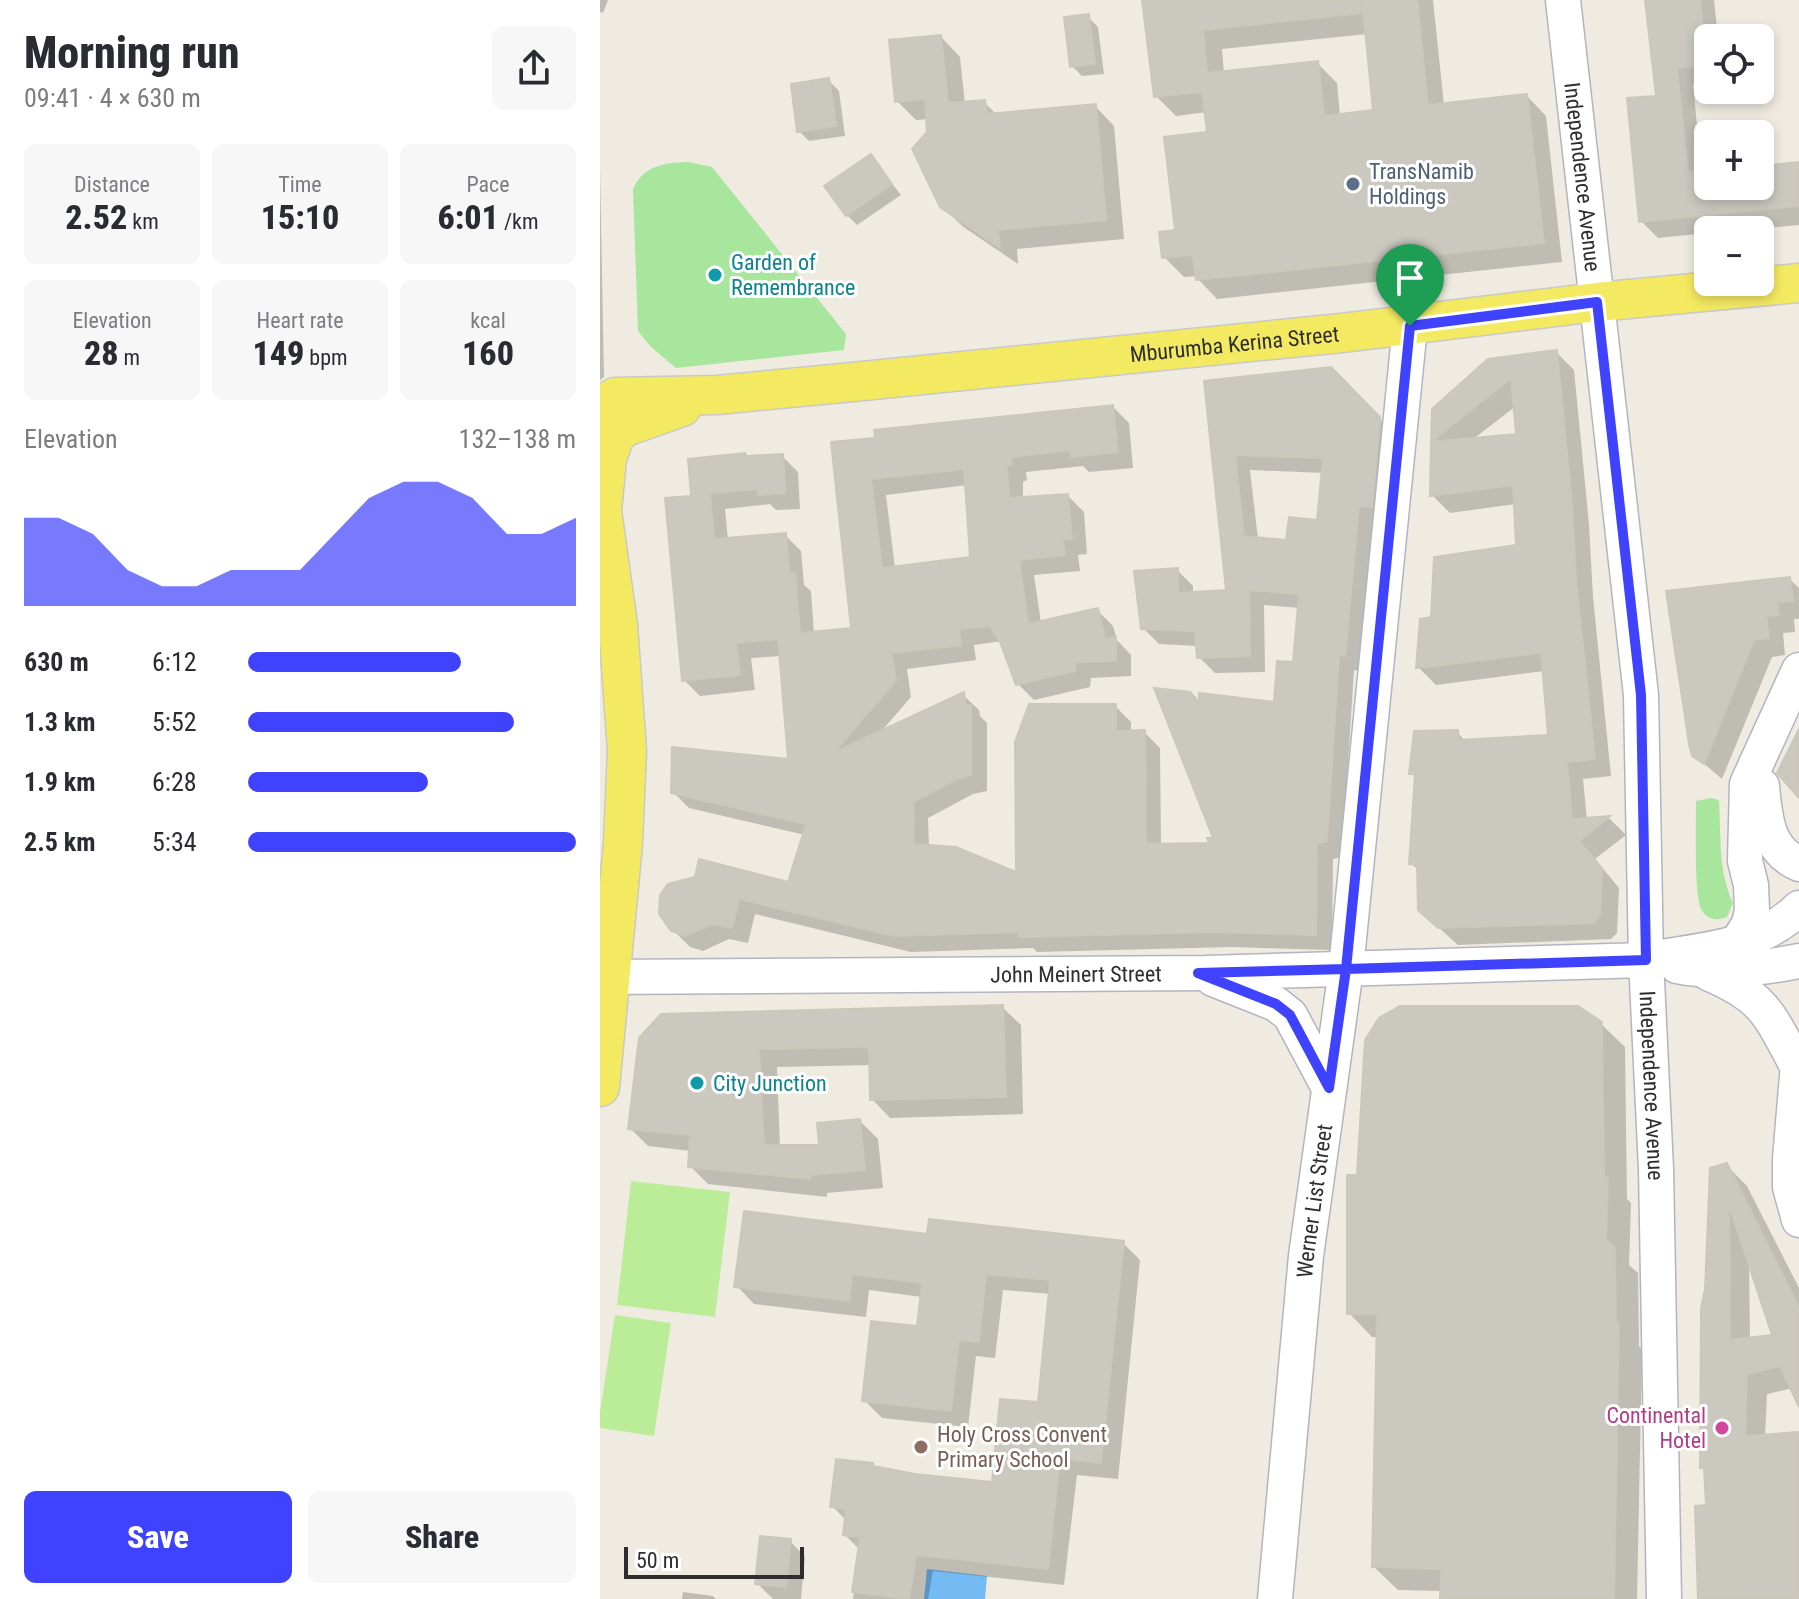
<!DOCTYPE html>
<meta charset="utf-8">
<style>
body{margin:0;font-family:"Roboto Condensed",sans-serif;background:#f7f7f7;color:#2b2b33;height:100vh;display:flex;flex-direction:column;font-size:30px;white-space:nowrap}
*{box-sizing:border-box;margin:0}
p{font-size:26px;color:#7c7c81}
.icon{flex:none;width:44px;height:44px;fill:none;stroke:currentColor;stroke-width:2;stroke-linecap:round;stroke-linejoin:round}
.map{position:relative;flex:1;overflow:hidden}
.side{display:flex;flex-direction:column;background:#fff;width:600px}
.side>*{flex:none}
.controls{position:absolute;left:1094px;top:24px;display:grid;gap:16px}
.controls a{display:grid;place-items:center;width:80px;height:80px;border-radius:12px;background:#fff;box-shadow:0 4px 12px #0003;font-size:40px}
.scale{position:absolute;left:24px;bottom:20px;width:180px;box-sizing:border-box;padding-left:8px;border:4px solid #2e2e2e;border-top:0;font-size:22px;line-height:28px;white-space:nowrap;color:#2e2e2e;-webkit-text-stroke:6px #fff;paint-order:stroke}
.pin{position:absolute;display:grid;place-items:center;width:68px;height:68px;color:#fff;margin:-82px -34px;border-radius:50% 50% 50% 0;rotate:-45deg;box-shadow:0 0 8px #0007}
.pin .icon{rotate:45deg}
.round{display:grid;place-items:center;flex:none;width:84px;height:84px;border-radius:12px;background:#f7f7f7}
.headline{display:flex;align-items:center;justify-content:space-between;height:136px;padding:0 24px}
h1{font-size:44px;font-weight:800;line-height:60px}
.figures{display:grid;grid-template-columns:repeat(3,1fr);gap:12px;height:136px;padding:8px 24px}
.figures div{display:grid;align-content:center;border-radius:12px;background:#f7f7f7;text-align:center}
.figures b{font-size:34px;font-weight:800}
.figures small{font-size:22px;font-weight:400}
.figures p{font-size:22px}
.chart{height:224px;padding:16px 24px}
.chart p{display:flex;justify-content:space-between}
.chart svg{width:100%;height:144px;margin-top:8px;fill:#3f43fe;opacity:.7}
.cta{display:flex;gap:16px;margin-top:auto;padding:16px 24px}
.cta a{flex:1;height:92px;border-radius:12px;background:#3f43fe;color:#fff;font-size:32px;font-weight:800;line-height:92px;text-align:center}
.cta a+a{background:#f7f7f7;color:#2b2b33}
ul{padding:0 24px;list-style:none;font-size:26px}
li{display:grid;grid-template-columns:128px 96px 1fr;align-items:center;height:60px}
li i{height:20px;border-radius:10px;background:#3f43fe}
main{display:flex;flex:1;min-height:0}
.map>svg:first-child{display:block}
.green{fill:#a9e69d}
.pitch{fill:#bbed99}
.water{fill:#73bbf2}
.shadow{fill:#0003;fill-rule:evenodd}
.building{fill:#cbc9bf;stroke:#cbc8ba;stroke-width:2;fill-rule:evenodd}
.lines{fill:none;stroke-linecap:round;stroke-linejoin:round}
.secondary-casing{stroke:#b4b4c1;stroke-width:37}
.primary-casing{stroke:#c9c9c9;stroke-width:41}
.secondary{stroke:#fff;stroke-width:34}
.primary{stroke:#f4ea61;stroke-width:38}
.route-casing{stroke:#fff;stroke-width:16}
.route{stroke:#3f43fe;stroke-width:10}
.service-dot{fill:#5c6f8a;stroke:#fff;stroke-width:3}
.culture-dot{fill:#0f9aa8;stroke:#fff;stroke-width:3}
.hotel-dot{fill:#d1479c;stroke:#fff;stroke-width:3}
.education-dot{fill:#8d6e63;stroke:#fff;stroke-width:3}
.labels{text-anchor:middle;stroke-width:6;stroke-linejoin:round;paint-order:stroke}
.service-label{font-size:22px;fill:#4e5e75;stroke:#fff;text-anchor:start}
.street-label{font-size:22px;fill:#2e2e2e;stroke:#fff}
.culture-label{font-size:22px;fill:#0d838f;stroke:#fff;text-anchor:start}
.hotel-label{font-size:22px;fill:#b23c85;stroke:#fff;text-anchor:end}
.education-label{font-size:22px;fill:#785e54;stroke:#fff;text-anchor:start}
</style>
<main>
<section class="side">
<div class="headline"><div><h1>Morning run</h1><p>09:41 · 4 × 630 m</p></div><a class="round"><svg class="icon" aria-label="share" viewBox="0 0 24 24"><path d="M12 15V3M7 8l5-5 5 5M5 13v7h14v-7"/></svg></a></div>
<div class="figures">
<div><p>Distance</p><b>2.52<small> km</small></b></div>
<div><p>Time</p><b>15:10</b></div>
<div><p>Pace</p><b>6:01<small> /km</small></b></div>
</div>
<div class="figures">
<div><p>Elevation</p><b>28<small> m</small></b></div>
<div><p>Heart rate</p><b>149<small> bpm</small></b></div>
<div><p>kcal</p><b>160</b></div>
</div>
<div class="chart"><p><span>Elevation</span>132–138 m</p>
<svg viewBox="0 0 160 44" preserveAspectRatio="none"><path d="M0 44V17L10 17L20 22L30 33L40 38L50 38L60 33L70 33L80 33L90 22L100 11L110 6L120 6L130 11L140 22L150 22L160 17V44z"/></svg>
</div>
<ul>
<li><b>630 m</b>6:12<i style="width:65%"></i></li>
<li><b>1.3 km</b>5:52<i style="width:81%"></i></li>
<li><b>1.9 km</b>6:28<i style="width:55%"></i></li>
<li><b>2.5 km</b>5:34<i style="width:100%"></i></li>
</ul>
<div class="cta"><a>Save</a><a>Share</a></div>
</section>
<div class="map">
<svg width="1199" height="1599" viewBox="0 0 1199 1599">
<rect width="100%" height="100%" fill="#efebe1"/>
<path class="green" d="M88,162L112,167L246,334L244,350L76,368L50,346L38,331L33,189C44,165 64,163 88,162Z
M1111,798L1119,800C1121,835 1118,871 1133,903L1127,917C1116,921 1107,920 1101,909C1094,893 1096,822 1096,801Z"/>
<path class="pitch" d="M31,1181L130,1192L115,1317L17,1305Z
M15,1315L71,1323L54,1436L0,1428V1412Z"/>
<path class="water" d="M327,1569L387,1576L385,1599H324Z"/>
<path class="shadow" d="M0,0H8L3,13L0,12Z
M544,0H833L844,105L927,96L946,116L962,262L617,299L598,279L597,276L584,277L564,257L577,232L609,134L607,112L576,116L556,96ZM767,34L776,112L740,116L737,83L717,63L624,73L622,49Z
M1047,0H1114L1118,38H1108V83L1093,84L1097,125L1145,120L1159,134H1108V186H1160V135L1165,167L1199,164V225L1144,230H1108V233L1058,238L1041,221L1058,97Z
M488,17L498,27L504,74L482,76L472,66Z
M341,37L360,57L365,104L384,102L397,115L495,106L514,126L524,239L417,249L418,264L362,226L342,206L328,119L316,120L297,101Z
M229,81L239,91L245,136L209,141L199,131Z
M270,156L301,195L257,225L247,215Z
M0,166L4,377L0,380Z
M956,352L974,370L989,524L993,597L1011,776L983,779L987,820L1009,818L1026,835L995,859L1019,888L1017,933L1011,939L858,945L838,927L819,871L811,863L817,779L811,773L857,732L866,742L950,737L944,671L836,685L818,667L833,619L918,547L916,504L850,513L832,495L836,444L833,441L834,410ZM916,406L918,436L872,440Z
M731,369L795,435L761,671L754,670L742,857L733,859L732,950L631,947L437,952L433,948L311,952L155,914L148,943L129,939L103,951L90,947L73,930L61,913L189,884L205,835L89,808L73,792L190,761L181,656L151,658L155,690L100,696L84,680L94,498L147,458L182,456L198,472L200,509L176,510L170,504L125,509L128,540L185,535L201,551L204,585L211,591L214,634L253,630L234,444L513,407L529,423L533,468L489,472L483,466L426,472L427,480L423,482V499L468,496L484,512L487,554L478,555L480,571L434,575L441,623L497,610L513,626L517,640L531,655V676L491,678L490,687L434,700L418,684L402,641L374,645L376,660L307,669L311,697L279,734L363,695L379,710L380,716L387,723V791L373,794L328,818L329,847L418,874L515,706L531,722V733L544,732L560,748L561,846L612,845L616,840L601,706L676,704L695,665L700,608L664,605L665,672L615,673L599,657L598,646L559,644L543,628L577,570L593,586V594L629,592L606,383ZM650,470L724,473L719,522L688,542L658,539ZM367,485L373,558L295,568L286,495Z
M1189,579L1199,588V619H1194L1195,632L1183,633L1185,655L1172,657L1122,779L1094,755L1068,593Z
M402,1007L421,1025L423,1114L290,1118L272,1099L271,1065L177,1067L180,1147H222L260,1121L278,1139L283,1188L227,1193V1197L108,1184L90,1166L91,1151L48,1146L30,1128L41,1039Z
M1000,1023L1025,1047L1027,1199L1031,1203L1029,1265L1038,1273L1039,1346L1042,1350L1037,1599H843V1591L798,1590L774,1567L778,1337H772L749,1313L759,1177Z
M1126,1165L1147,1186L1199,1288V1402L1193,1388L1167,1394L1165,1437L1199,1434V1599H1100L1097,1508L1108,1507L1106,1471L1102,1467ZM1149,1262L1175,1337L1150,1340Z
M329,1236L523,1243L540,1260L518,1479L477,1475L464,1585L333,1571L328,1599H253L260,1550L245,1535L246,1520L232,1506L272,1465L276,1469L394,1485L440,1404L451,1294L403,1290L395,1358L376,1356L368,1427L282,1418L265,1401L318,1328L322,1297L269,1290L266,1317L154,1304L137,1286Z
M190,1541L205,1557L201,1599H173L157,1583Z
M83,1592L113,1596L116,1599H82Z"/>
<path class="building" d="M542,0H761L762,13L603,30L607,73L718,61L724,116L773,110L762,0H817L828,105L927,94L944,243L596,280L593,255L562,258L559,232L575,230L564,137L607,132L602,92L554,97Z
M1045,0H1100L1107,65L1077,68L1088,172L1108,170V186H1160V166L1199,162V206L1039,222L1027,98L1056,96Z
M489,14L495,64L470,67L464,17Z
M341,35L348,103L385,100L387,114L496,104L506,220L398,230L400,248L340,207L312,149L327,132L325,99L295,102L289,40Z
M229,78L236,126L197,132L191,84Z
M271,154L292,184L246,216L224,186Z
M957,350L972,505L976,579L995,759L967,762L972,819L1010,816L979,841L1002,868L1000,915L993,923L838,928L818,910L817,865L809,864L815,774H809L814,731L858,730L859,740L948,735L941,653L816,668L820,619L831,617L834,557L916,545L913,485L830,496L831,442L916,434L911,378L831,442L832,409L888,359Z
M731,367L780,417L772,507L759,506L745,656L739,655L727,841L717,844L716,935L614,932L419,937V932L294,936L139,899L132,928L112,924L86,936L71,931L59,914L60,895L68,884L95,877L99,859L188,882L206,824L71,793L72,747L188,759L178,639L136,643L140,675L82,681L65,498L91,496L88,459L145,453L146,456L183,454L185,493L158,495V489L110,493L114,539L186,533L189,573H195L200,633L251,628L231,442L275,438L274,430L513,405L518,452L471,457V450L411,457L412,464L407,466L409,498L468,494L472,539L463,540L465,555L419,560L428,624L498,608L505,639L516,637V661L475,662V671L416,685L400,642L390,626L359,629L361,645L292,653L296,681L233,753L364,692L365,705H371V775L357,779L313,802L314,844L356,847L416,872L415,742L429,704H516V731L545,730L546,844L609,843L607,838H613L554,688L590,692L599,702V693L674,702L677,661L693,662L699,594L649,590L650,656L597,658L595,631L541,629L534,571L578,568V593L626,590L604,381ZM635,455L723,458L717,520L689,517L686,540L644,536ZM364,469L370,557L282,568L271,479Z
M1190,577L1193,601L1177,602L1179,615L1166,616L1169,638L1154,640L1104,764L1092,756L1089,744L1066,591Z
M1199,729V798L1177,773Z
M403,1005L406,1097L270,1100L269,1047L159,1049L164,1145H219L217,1123L260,1119L265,1170L210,1175V1179L88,1167L90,1135L28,1129L39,1038L61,1014Z
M800,1006H978L1002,1022L1004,1177H1008L1006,1240L1015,1248L1016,1324H1019L1014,1599H840L841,1569L772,1567L777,1314H747V1175H757L765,1040L779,1018Z
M1127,1163L1199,1308V1407L1180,1366L1147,1374L1145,1436L1199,1432V1598L1098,1599L1095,1506L1106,1505L1104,1468H1100L1101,1308L1105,1289L1110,1168ZM1129,1205L1172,1335L1130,1340Z
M144,1211L327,1234L329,1219L524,1241L501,1463L460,1458L448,1569L316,1555L309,1599L252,1592L260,1537L243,1535L246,1509L230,1507L236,1459L273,1463V1466L315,1474L392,1482L400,1399L438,1402L450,1280L386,1274L379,1342L359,1340L351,1411L262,1401L271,1321L317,1326L322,1283L252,1274L249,1301L134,1287Z
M160,1536L191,1539L186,1587L155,1584Z"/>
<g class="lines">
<g class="secondary-casing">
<g id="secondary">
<path id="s1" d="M963,0L1041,695L1046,960L1056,1169L1064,1599"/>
<path d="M1162,786C1165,818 1167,850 1199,864"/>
<path d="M1137,943L1149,924L1152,910L1151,885L1145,861L1147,784L1199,670"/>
<path d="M1077,966C1118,974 1157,969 1199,961"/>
<path d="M1108,973C1164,997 1168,1012 1196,1064"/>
<path id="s2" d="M0,977L606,973L1046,960C1101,949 1158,949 1199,908"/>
<path d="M613,979L676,1004L690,1015L729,1088"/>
<path d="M1199,1052L1190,1159V1187L1199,1220"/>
<path id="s3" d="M675,1599L706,1256L746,969L810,326"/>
</g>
</g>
<g class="primary-casing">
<g id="primary">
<path id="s4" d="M0,407L15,397L117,395L253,382L742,333L997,302L1199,283"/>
<path d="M0,1087L23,843L27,751L18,625L2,511L7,458L16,433L28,426L82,407"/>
</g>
</g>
<use href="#secondary" class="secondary"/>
<use href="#primary" class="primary"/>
</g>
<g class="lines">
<g class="route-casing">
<path id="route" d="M810,326L746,969L598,973L676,1004L690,1015L729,1088L746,969L1046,960L1041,695L997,302L810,326"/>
</g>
<use href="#route" class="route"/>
</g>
<circle class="service-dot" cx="753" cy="184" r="8"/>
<g class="culture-dot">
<circle cx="115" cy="275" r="8"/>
<circle cx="97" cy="1083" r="8"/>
</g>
<circle class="hotel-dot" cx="1122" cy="1428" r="8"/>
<circle class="education-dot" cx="321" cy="1447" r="8"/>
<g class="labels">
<g class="service-label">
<text x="769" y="179">TransNamib<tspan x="769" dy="25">Holdings</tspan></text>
</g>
<g class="street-label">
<text dy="8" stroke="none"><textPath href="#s1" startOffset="178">Independence Avenue</textPath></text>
<text dy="8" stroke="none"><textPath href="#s4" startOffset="640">Mburumba Kerina Street</textPath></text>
<text dy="8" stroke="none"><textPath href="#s2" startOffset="476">John Meinert Street</textPath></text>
<text dy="8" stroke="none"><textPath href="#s1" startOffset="1090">Independence Avenue</textPath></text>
<text dy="8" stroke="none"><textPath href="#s3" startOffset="400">Werner List Street</textPath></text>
</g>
<g class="culture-label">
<text x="131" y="270">Garden of<tspan x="131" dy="25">Remembrance</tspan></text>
<text x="113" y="1091">City Junction</text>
</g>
<g class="hotel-label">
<text x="1106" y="1423">Continental<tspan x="1106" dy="25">Hotel</tspan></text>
</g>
<g class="education-label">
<text x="337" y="1442">Holy Cross Convent<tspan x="337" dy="25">Primary School</tspan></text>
</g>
</g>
</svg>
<div class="controls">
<a><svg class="icon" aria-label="locate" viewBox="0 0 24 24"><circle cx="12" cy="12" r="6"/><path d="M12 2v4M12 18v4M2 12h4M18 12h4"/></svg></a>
<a>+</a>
<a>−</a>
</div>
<div class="scale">50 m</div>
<div class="pin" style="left:810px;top:326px;background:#1e9e55"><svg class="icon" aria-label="arrive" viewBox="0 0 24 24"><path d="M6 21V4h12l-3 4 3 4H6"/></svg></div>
</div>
</main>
